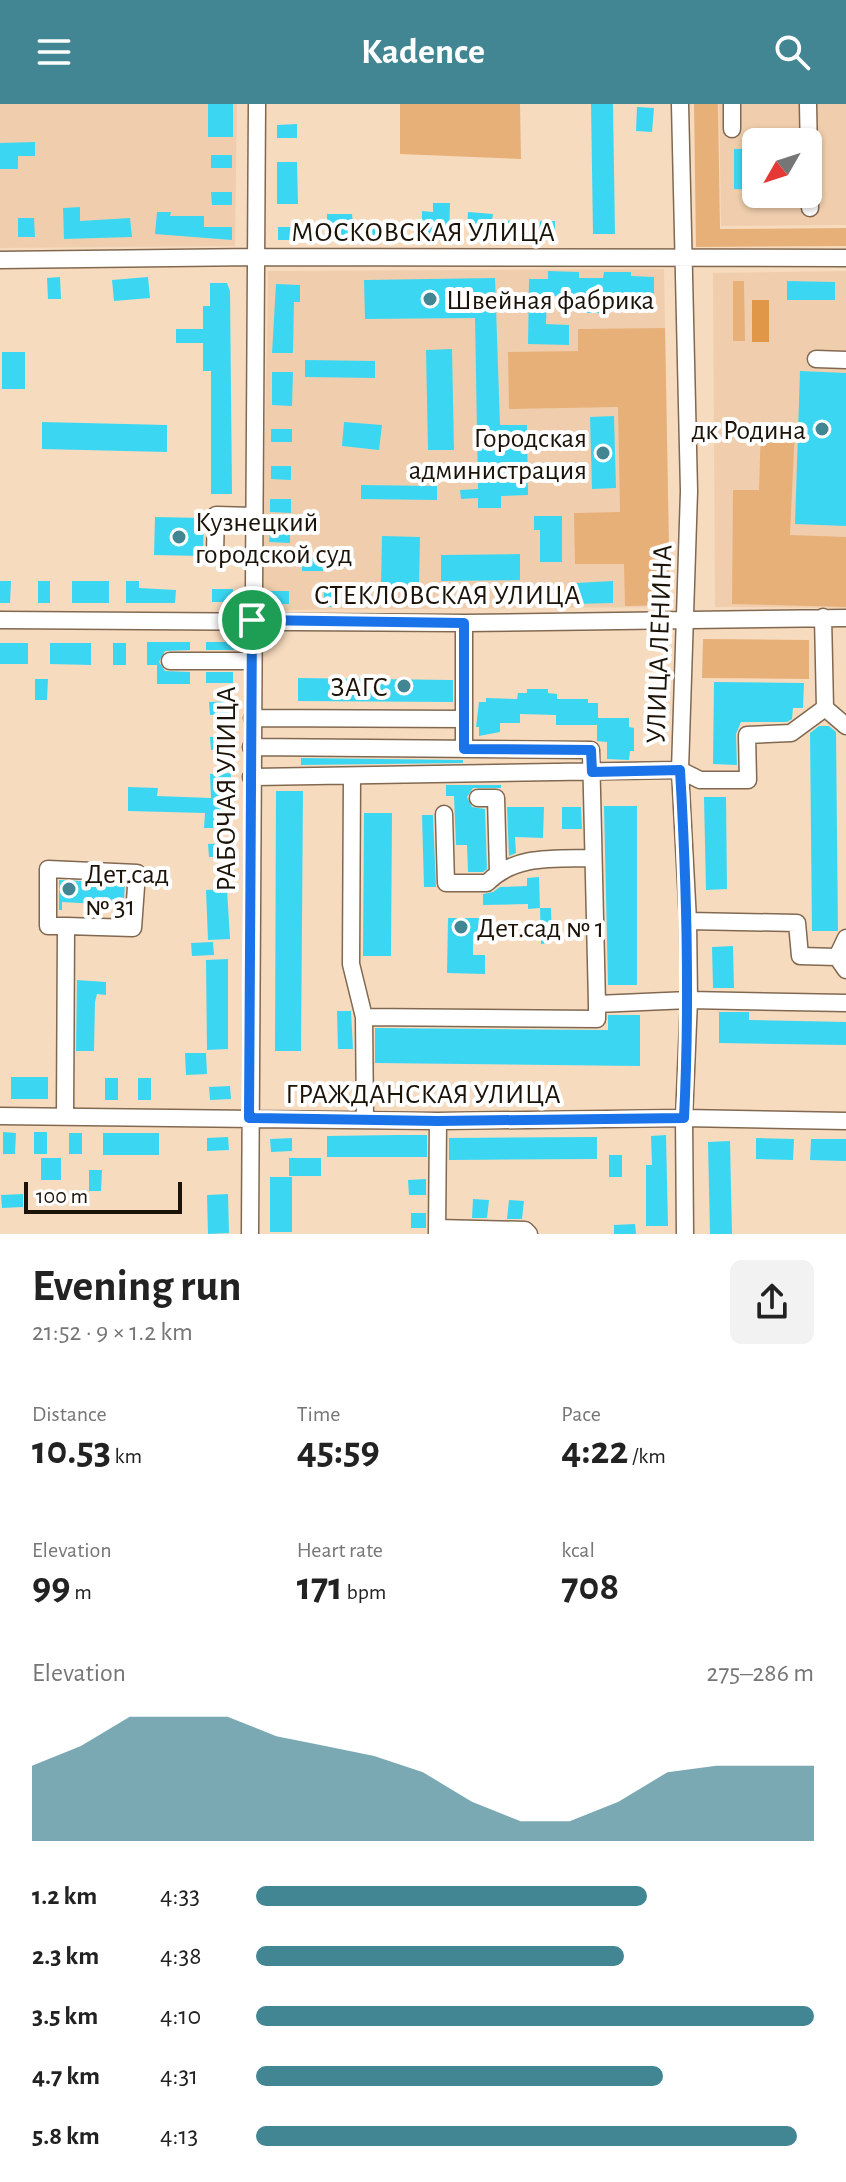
<!DOCTYPE html>
<meta charset="utf-8">
<style>
body{margin:0;font-family:"Alegreya Sans",sans-serif;background:#f2f2f2;color:#222;height:100vh;display:flex;flex-direction:column;font-size:30px;white-space:nowrap}
*{box-sizing:border-box;margin:0}
p{font-size:26px;color:#767676}
.icon{flex:none;width:44px;height:44px;fill:none;stroke:currentColor;stroke-width:2;stroke-linecap:round;stroke-linejoin:round}
.map{position:relative;height:1130px;overflow:hidden}
.sheet{display:flex;flex-direction:column;background:#fff;flex:1}
.sheet>*{flex:none}
.needle{width:52px;rotate:231deg}
.tools{position:absolute;left:742px;top:24px;display:grid;gap:16px}
.tools a{display:grid;place-items:center;width:80px;height:80px;border-radius:12px;background:#fff;box-shadow:0 2px 6px #0004;font-size:40px}
.scale{position:absolute;left:24px;bottom:20px;width:158px;box-sizing:border-box;padding-left:8px;border:4px solid #1b1208;border-top:0;font-size:22px;line-height:28px;white-space:nowrap;color:#1b1208;-webkit-text-stroke:6px #fff;paint-order:stroke}
.pin{position:absolute;display:grid;place-items:center;width:68px;height:68px;color:#fff;margin:-34px;border:4px solid #fff;border-radius:50%;box-shadow:0 2px 8px #0007}
.round{display:grid;place-items:center;flex:none;width:84px;height:84px;border-radius:12px;background:#f2f2f2}
.summary{display:flex;align-items:center;justify-content:space-between;height:136px;padding:0 32px}
h1{font-size:44px;font-weight:600;line-height:60px}
.stats{display:grid;grid-template-columns:repeat(3,1fr);gap:12px;height:136px;padding:8px 32px}
.stats div{display:grid;align-content:center}
.stats b{font-size:40px;font-weight:600}
.stats small{font-size:22px;font-weight:400}
.stats p{font-size:22px}
.chart{height:224px;padding:16px 32px}
.chart p{display:flex;justify-content:space-between}
.chart svg{width:100%;height:144px;margin-top:8px;fill:#428694;opacity:.7}
ul{padding:0 32px;list-style:none;font-size:26px}
li{display:grid;grid-template-columns:128px 96px 1fr;align-items:center;height:60px}
li i{height:20px;border-radius:10px;background:#428694}
header{display:flex;justify-content:space-between;align-items:center;height:104px;padding:0 32px;background:#428694;color:#fff;font-size:36px;font-weight:600}
.map>svg:first-child{display:block}
.built{fill:#f0cead;fill-rule:evenodd}
.green{fill:#e7b079}
.water{fill:#e09848}
.building{fill:#3bd7f2}
.lines{fill:none;stroke-linecap:round;stroke-linejoin:round}
.minor-casing{stroke:#816850;stroke-width:19}
.minor{stroke:#fff;stroke-width:16}
.route-casing{stroke:#fff;stroke-width:16}
.route{stroke:#1a73e8;stroke-width:10}
.poi-dot{fill:#428694;stroke:#fff;stroke-width:3}
.labels{text-anchor:middle;stroke-width:8;stroke-linejoin:round;paint-order:stroke}
.street-label{font-size:28px;fill:#1b1208;stroke:#fff}
.poi-label{font-size:28px;fill:#1b1208;stroke:#fff;text-anchor:start}
</style>
<header><svg class="icon" aria-label="menu" viewBox="0 0 24 24"><path d="M4 6h16M4 12h16M4 18h16"/></svg>Kadence<svg class="icon" aria-label="search" viewBox="0 0 24 24"><circle cx="10" cy="10" r="6"/><path d="M15 15l6 6"/></svg></header>
<div class="map">
<svg width="846" height="1130" viewBox="0 0 846 1130">
<rect width="100%" height="100%" fill="#f7dbbf"/>
<path class="built" d="M0,0H237L235,142L0,144Z
M719,0H846V121L721,122ZM756,38H808V90H756Z
M664,165L670,503L262,506L268,167Z
M846,167V504L715,503L713,169Z"/>
<path class="green" d="M400,0H520L521,55L400,50Z
M694,0H718L720,125L846,124V142L696,143Z
M733,177H744L745,237H733Z
M665,224L670,501L625,502L624,460H575L574,409L620,408L618,303L509,305L508,248L578,247V225Z
M761,322L795,324L790,431L846,433V503L732,500L733,386H759Z
M703,535L809,536V575L702,574Z"/>
<path class="water" d="M752,196H769V238H752Z"/>
<path class="building" d="M208,0H233V33H208Z
M591,0H613L615,130H593Z
M637,3L654,4L652,28L636,27Z
M297,20V34H277V21Z
M35,38V52H18V65H0V39Z
M734,45H756V86L734,85Z
M211,51H232V64H211Z
M277,58H297L298,100H277Z
M211,88H232V101H212Z
M433,99H450L449,135L422,134V107L433,108Z
M80,103V117L130,114L132,133L64,135L63,104Z
M157,108H171L170,112H204V123H232V136L155,130Z
M468,108L493,110L492,116L518,117V134L502,133V125L486,124L485,133L476,132L477,125L467,124Z
M327,110H352L353,120L379,121L378,135L360,134V132H327Z
M18,114H34L35,133H18Z
M540,117H555V134L539,133Z
M278,123H298V136H278Z
M548,167L579,168V174H603L604,168H631V172L654,173V200H632V191H604L603,209H587V192H547L546,220L569,221V241L528,240L529,175H548Z
M60,173L61,195H48L47,174Z
M148,173L150,194L114,197L112,176Z
M495,174L500,321H527L528,391L501,392V404H478V394L461,395L460,386L478,385L475,214L365,215L364,176Z
M787,177L835,178V196H787Z
M210,179H227L230,187L232,390H211V267H203V239H176V225H203V202H210Z
M276,180L300,181V198H294L293,249H272Z
M452,245L454,346H428L426,246Z
M2,248H25V285H2Z
M305,256L375,257V274L305,273Z
M800,267L846,269V422L795,420Z
M272,268H293L292,302L272,301Z
M614,312L616,384L592,385L590,313Z
M42,318L167,321V348L42,345Z
M344,318L382,321L379,346L342,342Z
M271,325H292V338H271Z
M271,362H291V376L271,375Z
M361,381L437,382V396L361,395Z
M270,395H291V409L270,408Z
M534,412H562V458H540V426H534Z
M155,413L204,414L203,452L154,451Z
M270,425L290,426V439L269,438Z
M382,432L420,433L419,482L381,481Z
M520,450V476L441,477V451Z
M302,454H323V467H302Z
M0,477H11L10,499H0Z
M38,477H50V499H38Z
M72,477H109V499H72Z
M126,477H139V484L176,486L175,499H126Z
M613,477V499L576,500V479Z
M324,481H337V503H324Z
M212,485H233V498H212Z
M269,487H289V500H268Z
M147,538H190V546L165,547L159,558L165,567L190,568V580H157V561H147Z
M206,538H234V546H206Z
M0,539H28V560H0Z
M50,539H91V561L50,560Z
M113,539H126V561H113Z
M206,568H233V579H206Z
M298,574L453,576V598L298,597Z
M35,575H48L47,596H35Z
M714,578L804,579L803,604H793L792,615L787,618H741L736,630L737,661L713,660Z
M527,585H548V589L557,590V595H588V599H598V614H629V623L634,624V647H630L629,656L607,655V638L597,637V621H556V611L520,610V619H500V628L479,632V623H476L479,598H486V594L517,595L518,589H527Z
M231,597V610L210,611L209,598Z
M819,622H829L836,628L838,827H812L810,629Z
M232,632V645L211,646L210,633Z
M301,654L463,656V659L301,661Z
M231,669L230,724H204L205,709L128,707V683L158,684L157,692L211,694L210,670Z
M446,681H501V684H473L467,693L472,703L485,705L487,765L483,768H468L467,741H456L454,692H446Z
M276,687H303L301,947H275Z
M704,693H726L727,785L706,786Z
M604,702H637V881H608Z
M507,703H544L543,734L515,733L516,749L509,752Z
M562,703H581L582,725H562Z
M364,709H392L391,852H363Z
M422,711H433L436,783H424Z
M230,739V752L209,753L208,740Z
M539,773L540,804L528,805V800L483,801V790L493,788L500,783L527,782V774Z
M59,776L125,779L123,810L116,809V801L62,798V806H59Z
M227,785L230,835L208,836L206,786Z
M540,804H551L552,839L541,840Z
M448,814H485V833H473V851H485V870L447,869Z
M213,838L214,851L192,852L191,839Z
M733,842L734,884H713L712,843Z
M228,855V945L207,946L206,856Z
M77,876L106,878V891L97,890L95,898L94,947H76Z
M337,907H351L353,945H338Z
M719,908H749V916L846,918V941L719,939Z
M608,911H640V962L375,959V924L608,926Z
M185,949H206L207,970L186,971Z
M11,973H48V995H11Z
M105,974H118V996H105Z
M138,974H151V996H138Z
M230,982L231,995L210,996L209,983Z
M3,1028L16,1029L15,1050H3Z
M34,1028H47V1050H34Z
M69,1029H82V1050H69Z
M103,1029H159V1051H103Z
M396,1031H427V1053H327V1032Z
M666,1031L668,1122H646V1061H652L651,1032Z
M228,1033L229,1046L207,1047V1034Z
M597,1033V1055L449,1056V1034Z
M292,1034V1047L271,1048L270,1035Z
M756,1034L794,1035L793,1056L756,1055Z
M811,1035H846V1057L810,1056Z
M730,1037L732,1130H710L708,1038Z
M609,1051H622V1073H609Z
M41,1054H61V1076H41Z
M289,1054H321V1072H289Z
M89,1066H102L101,1087H89Z
M270,1073H292V1128H270Z
M426,1075V1091H409L408,1076Z
M23,1090V1103L2,1104L1,1091Z
M228,1090L229,1129L208,1130L207,1091Z
M473,1095L489,1096L487,1114H472Z
M509,1096L524,1097L522,1115H507Z
M411,1109H426V1124H411Z
M635,1120L636,1130H614V1121Z"/>
<g class="lines">
<g class="minor-casing">
<path id="minor" d="M680,0L689,387L680,666L688,817L689,896L684,1014L685,1130
M732,0V25
M808,0L810,104
M0,156L257,153L846,154
M816,255L846,256
M215,448L216,411L254,412
M0,516L464,519L846,514
M464,519V645
M170,557H252
M825,604L846,622
M252,614L464,615
M251,643L591,646L597,900
M352,672L351,860L364,913
M251,673L680,666L700,676H748L747,631L791,629L825,604L823,513
M478,694H496L498,767
M444,710L446,779H487C515,750 556,755 593,754
M688,817L797,819L800,852L837,853L846,866
M837,853L846,834
M0,1012L438,1017L684,1014L846,1017
M65,1013L66,822H48V765L137,769L133,824L66,822
M365,1016L364,913L597,915V900L689,896L846,899
M437,1124L525,1126L529,1130
M250,1130L257,0
M437,1130L438,1017"/>
</g>
<use href="#minor" class="minor"/>
</g>
<g class="lines">
<g class="route-casing">
<path id="route" d="M252,516L464,519V645L591,646L592,668L680,666C687,784 690,896 684,1014L438,1017L249,1014Z"/>
</g>
<use href="#route" class="route"/>
</g>
<g class="poi-dot">
<circle cx="430" cy="195" r="8"/>
<circle cx="822" cy="325" r="8"/>
<circle cx="603" cy="349" r="8"/>
<circle cx="179" cy="433" r="8"/>
<circle cx="404" cy="582" r="8"/>
<circle cx="69" cy="785" r="8"/>
<circle cx="461" cy="823" r="8"/>
</g>
<g class="labels">
<g class="street-label">
<text x="423" y="137">МОСКОВСКАЯ УЛИЦА</text>
<text x="447" y="500">СТЕКЛОВСКАЯ УЛИЦА</text>
<text transform="translate(658 540) rotate(-88)" y="10">УЛИЦА ЛЕНИНА</text>
<text transform="translate(225 685) rotate(-90)" y="10">РАБОЧАЯ УЛИЦА</text>
<text x="423" y="999">ГРАЖДАНСКАЯ УЛИЦА</text>
</g>
<g class="poi-label">
<text x="446" y="205">Швейная фабрика</text>
<text x="806" y="335" text-anchor="end">дк Родина</text>
<text x="587" y="343" text-anchor="end">Городская<tspan x="587" dy="32">администрация</tspan></text>
<text x="195" y="427">Кузнецкий<tspan x="195" dy="32">городской суд</tspan></text>
<text x="388" y="592" text-anchor="end">ЗАГС</text>
<text x="85" y="779">Дет.сад<tspan x="85" dy="32">№ 31</tspan></text>
<text x="477" y="833">Дет.сад № 1</text>
</g>
</g>
</svg>
<div class="tools">
<a><svg class="needle" viewBox="-14 -14 28 28"><path d="M0-13l5 13h-10z" fill="#e53935"/><path d="M0 13l5-13h-10z" fill="#767676"/></svg></a>
</div>
<div class="scale">100 m</div>
<div class="pin" style="left:252px;top:516px;background:#1e9e55"><svg class="icon" aria-label="arrive" viewBox="0 0 24 24"><path d="M6 21V4h12l-3 4 3 4H6"/></svg></div>
</div>
<section class="sheet">
<div class="summary"><div><h1>Evening run</h1><p>21:52 · 9 × 1.2 km</p></div><a class="round"><svg class="icon" aria-label="share" viewBox="0 0 24 24"><path d="M12 15V3M7 8l5-5 5 5M5 13v7h14v-7"/></svg></a></div>
<div class="stats">
<div><p>Distance</p><b>10.53<small> km</small></b></div>
<div><p>Time</p><b>45:59</b></div>
<div><p>Pace</p><b>4:22<small> /km</small></b></div>
</div>
<div class="stats">
<div><p>Elevation</p><b>99<small> m</small></b></div>
<div><p>Heart rate</p><b>171<small> bpm</small></b></div>
<div><p>kcal</p><b>708</b></div>
</div>
<div class="chart"><p><span>Elevation</span>275–286 m</p>
<svg viewBox="0 0 160 44" preserveAspectRatio="none"><path d="M0 44V21L10 15L20 6L30 6L40 6L50 12L60 15L70 18L80 23L90 32L100 38L110 38L120 32L130 23L140 21L150 21L160 21V44z"/></svg>
</div>
<ul>
<li><b>1.2 km</b>4:33<i style="width:70%"></i></li>
<li><b>2.3 km</b>4:38<i style="width:66%"></i></li>
<li><b>3.5 km</b>4:10<i style="width:100%"></i></li>
<li><b>4.7 km</b>4:31<i style="width:73%"></i></li>
<li><b>5.8 km</b>4:13<i style="width:97%"></i></li>
</ul>
</section>
